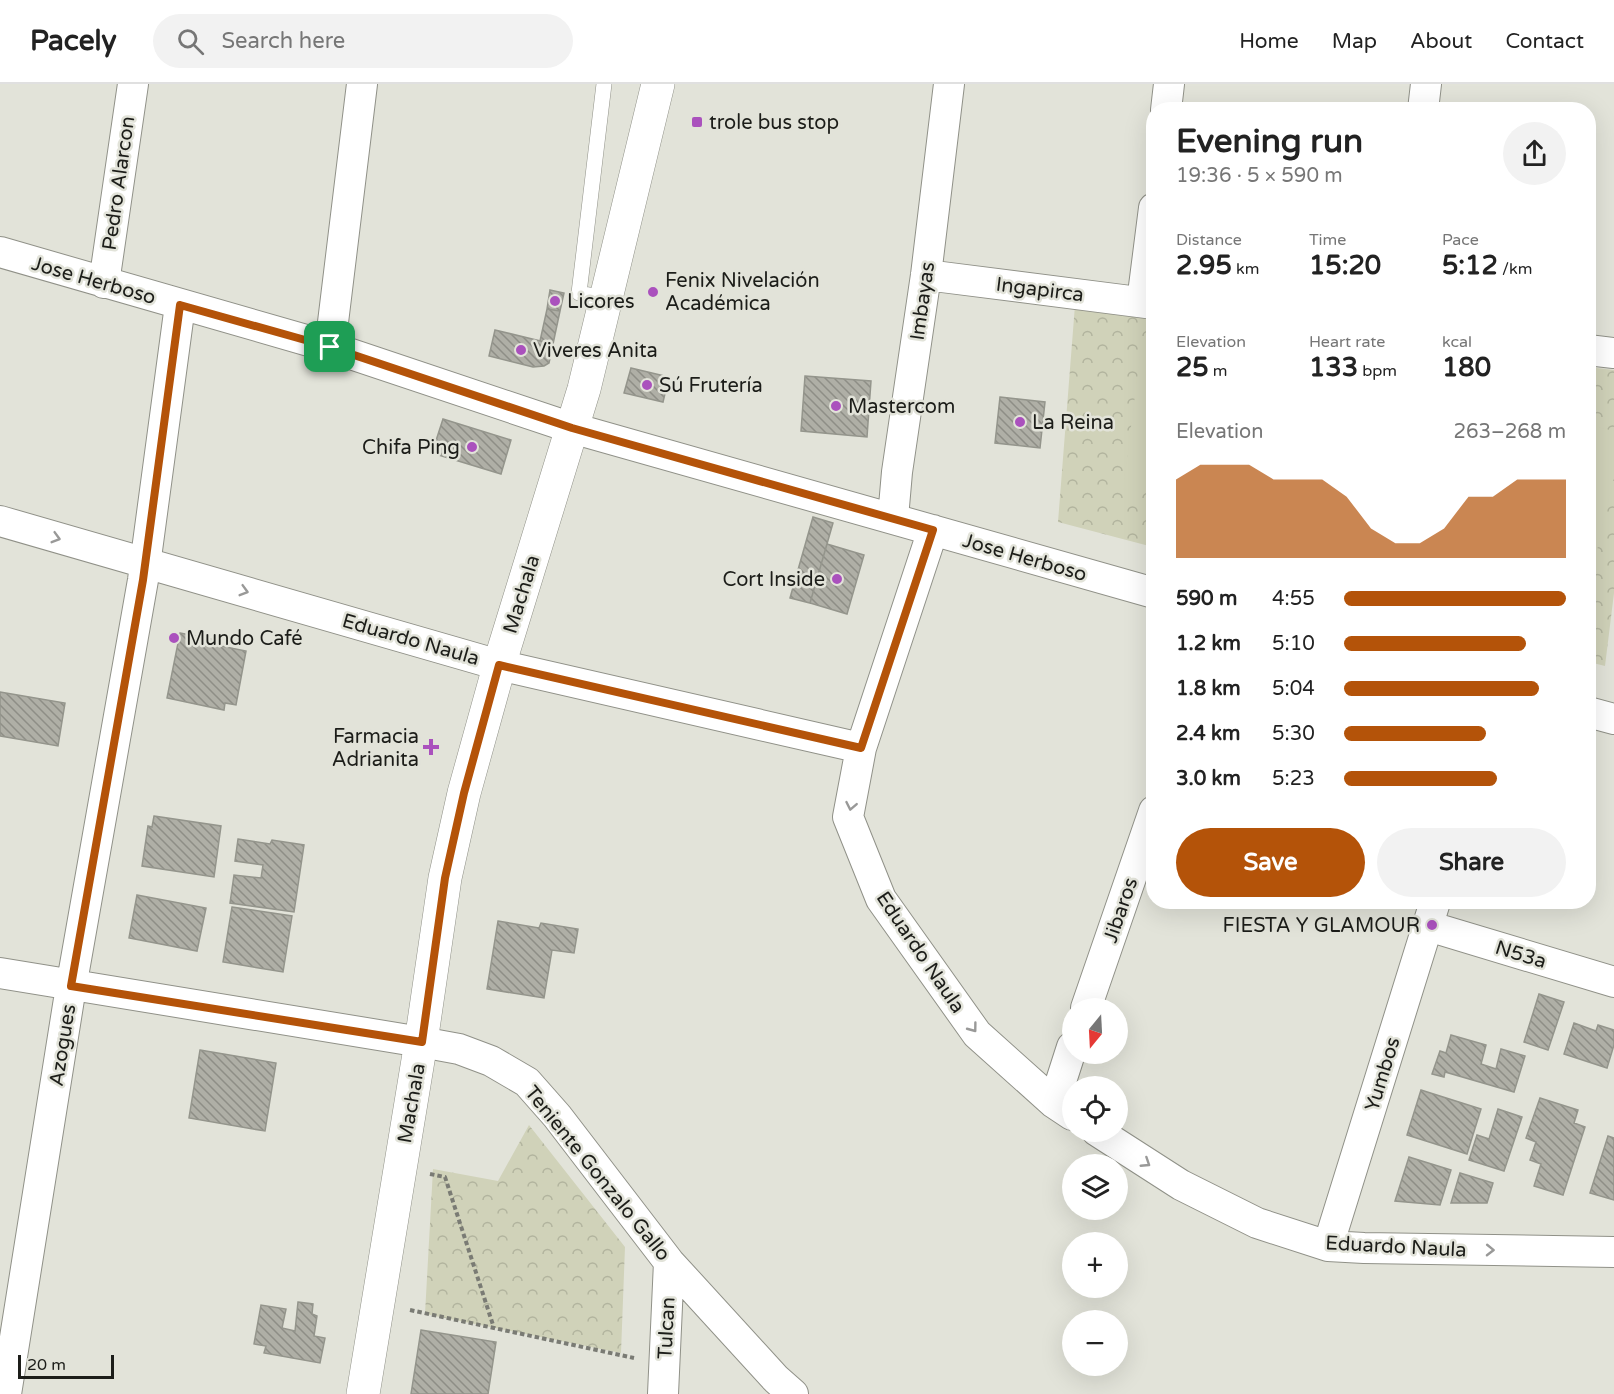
<!DOCTYPE html>
<meta charset="utf-8">
<style>
body{margin:0;font-family:"Varela Round",sans-serif;background:#f2f2f2;color:#222;height:100vh;display:flex;flex-direction:column;font-size:22px;white-space:nowrap}
*{box-sizing:border-box;margin:0}
p{font-size:20px;color:#767676}
.icon{flex:none;width:33px;height:33px;fill:none;stroke:currentColor;stroke-width:2;stroke-linecap:round;stroke-linejoin:round}
.map{position:relative;flex:1;overflow:hidden}
.details{position:absolute;left:1146px;top:18px;width:450px;height:807px;display:flex;flex-direction:column;background:#fff;border-radius:24px;box-shadow:0 6px 24px #0002}
.details>*{flex:none}
.needle{width:39px;rotate:198deg}
.buttons{position:absolute;left:1062px;top:914px;display:grid;gap:12px}
.buttons a{display:grid;place-items:center;width:66px;height:66px;border-radius:50%;background:#fff;box-shadow:0 6px 24px #0002;font-size:30px}
.scale{position:absolute;left:18px;bottom:15px;width:96px;box-sizing:border-box;padding-left:6px;border:3px solid #1c1d19;border-top:0;font-size:16px;line-height:21px;white-space:nowrap;color:#1c1d19;-webkit-text-stroke:4px #e2e3d9;paint-order:stroke}
.pin{position:absolute;display:grid;place-items:center;width:51px;height:51px;color:#fff;margin:-26px;border-radius:12px;box-shadow:0 3px 9px #0006}
.round{display:grid;place-items:center;flex:none;width:63px;height:63px;border-radius:32px;background:#f2f2f2}
.overview{display:flex;align-items:center;justify-content:space-between;height:102px;padding:0 30px}
h1{font-size:33px;font-weight:700;line-height:45px}
.metrics{display:grid;grid-template-columns:repeat(3,1fr);gap:9px;height:102px;padding:6px 30px}
.metrics div{display:grid;align-content:center}
.metrics b{font-size:26px;font-weight:700}
.metrics small{font-size:16px;font-weight:400}
.metrics p{font-size:16px}
.chart{height:168px;padding:12px 30px}
.chart p{display:flex;justify-content:space-between}
.chart svg{width:100%;height:108px;margin-top:6px;fill:#b45309;opacity:.7}
.cta{display:flex;gap:12px;margin-top:auto;padding:12px 30px}
.cta a{flex:1;height:69px;border-radius:36px;background:#b45309;color:#fff;font-size:24px;font-weight:700;line-height:69px;text-align:center}
.cta a+a{background:#f2f2f2;color:#222}
ul{padding:0 30px;list-style:none;font-size:20px}
li{display:grid;grid-template-columns:96px 72px 1fr;align-items:center;height:45px}
li i{height:15px;border-radius:8px;background:#b45309}
header{display:flex;align-items:center;gap:36px;box-sizing:border-box;height:84px;padding:0 30px;background:#fff;border-bottom:2px solid #e0e0e0}
header strong{font-size:28px}
nav{display:flex;gap:33px;margin-inline-start:auto;font-size:21px}
.search{width:420px;height:54px;background:#f2f2f2;display:flex;align-items:center;gap:15px;box-sizing:border-box;padding:0 21px;border-radius:33px;color:#767676;font-size:22px}
.map>svg:first-child{display:block}
.park{fill:url(#park-crowns)}
.pitch{fill:#d0d2b9}
.building{fill:url(#building-back-hatch);stroke:#94958c;stroke-width:1.5}
.lines{fill:none;stroke-linecap:round;stroke-linejoin:round}
.service-casing{stroke:#909188;stroke-width:16}
.minor-casing{stroke:#909188;stroke-width:32}
.secondary-casing{stroke:#909188;stroke-width:34}
.path{stroke:#7a7b74;stroke-width:4;stroke-dasharray:4.5 3;stroke-linecap:butt}
.service{stroke:#fff;stroke-width:15}
.minor{stroke:#fff;stroke-width:30}
.secondary{stroke:#fff;stroke-width:33}
.oneway{stroke:#999998}
.route-casing{stroke:#fff;stroke-width:12}
.route{stroke:#b45309;stroke-width:8}
.poi-dot{fill:#aa51bd;stroke:#e2e3d9;stroke-width:2}
.labels{text-anchor:middle;stroke-width:5;stroke-linejoin:round;paint-order:stroke}
.poi-label{font-size:20px;fill:#1c1d19;stroke:#e2e3d9;text-anchor:start}
.street-label{font-size:20px;fill:#1c1d19;stroke:#e2e3d9}
</style>
<header>
<strong>Pacely</strong>
<div class="search"><svg class="icon" aria-label="search" viewBox="0 0 24 24"><circle cx="10" cy="10" r="6"/><path d="M15 15l6 6"/></svg>Search here</div>
<nav><a>Home</a><a>Map</a><a>About</a><a>Contact</a></nav>
</header>
<div class="map">
<svg width="1614" height="1310" viewBox="0 0 1614 1310">
<defs>
<pattern id="park-crowns" width="20" height="18" patternUnits="userSpaceOnUse" patternTransform="scale(1.5)"><rect width="20" height="18" fill="#d0d2b9"/><path d="M2 6a3 3 0 1 1 6 0M12 15a3 3 0 1 1 6 0" fill="none" stroke="#b2b49e"/></pattern>
<pattern id="building-back-hatch" width="6" height="6" patternUnits="userSpaceOnUse" patternTransform="scale(1.5)"><rect width="6" height="6" fill="#afafa6"/><path d="M-1 5l2 2M0 0l6 6M5-1l2 2" fill="none" stroke="#8e8e86"/></pattern>
</defs>
<rect width="100%" height="100%" fill="#e2e3d9"/>
<path class="park" d="M1075,221L1153,231V463L1058,438Z
M1588,283L1614,286V509L1605,582L1589,578Z
M529,1041L625,1163L621,1269L425,1230L433,1085L498,1097Z"/>
<path class="pitch" d="M1140,273L1153,274V409L1123,405Z
M1589,341L1614,347V393L1589,501Z"/>
<path class="building" d="M550,206L564,209L560,227L547,225Z
M547,225L560,227L553,260L540,257Z
M495,246L553,260L549,279L544,282L533,283L489,272Z
M631,284L669,293L663,318L624,309Z
M805,292L871,297L867,353L801,347Z
M1000,313L1045,318L1040,364L995,359Z
M443,335L511,356L501,390L432,369Z
M813,433L833,439L810,519L790,514Z
M827,460L864,471L847,530L810,519Z
M180,549L217,556L216,561L246,567L236,621L225,619L224,626L167,614Z
M0,608L65,619L58,662L0,652Z
M154,732L221,742L214,793L142,782L148,742L152,743Z
M238,755L270,760L272,756L304,761L294,828L230,819L234,791L261,794L263,781L235,777Z
M137,811L206,824L197,867L129,854Z
M232,823L292,832L283,888L223,878Z
M498,837L539,844L541,839L578,845L574,869L552,866L544,914L487,905Z
M1539,910L1564,918L1548,966L1524,958Z
M1574,939L1596,947L1598,941L1614,946V961L1607,984L1564,970Z
M1451,951L1486,961L1481,980L1496,985L1501,965L1525,972L1514,1008L1445,988L1444,993L1432,990L1440,967L1446,969Z
M200,966L276,979L265,1047L189,1034Z
M1421,1006L1481,1025L1467,1070L1407,1051Z
M1540,1014L1578,1026L1574,1039L1585,1043L1563,1111L1534,1102L1541,1080L1530,1076L1536,1058L1526,1054Z
M1498,1025L1522,1033L1504,1087L1469,1076L1477,1051L1489,1055Z
M1608,1052L1614,1054V1116L1590,1109Z
M1409,1073L1451,1086L1440,1121L1395,1117Z
M1460,1089L1493,1099L1487,1119H1451Z
M298,1218L313,1220L312,1230L317,1232L314,1252L325,1254L320,1279L264,1269L266,1262L254,1260L261,1221L286,1225L282,1244L295,1247Z
M421,1246L496,1258L488,1310H411Z"/>
<g class="lines">
<g class="service-casing">
<path id="service" d="M604,0L579,209L606,214"/>
</g>
<g class="minor-casing">
<path id="minor" d="M1166,26L1169,0
M1423,26L1426,0
M0,168L330,263L572,344L1154,509
M926,191L1154,220
M104,199L133,0
M1142,218L1154,124
M330,263L362,0
M1588,266L1614,269
M893,434L897,388L926,191L949,0
M0,437L499,581L861,664
M933,446L861,664L848,733L881,815L977,950L1054,1019L1072,1031
M1588,628L1614,635
M1428,842L1614,898
M0,889L421,958L459,965L491,977L527,998L557,1032L669,1178L776,1295L793,1310
M1086,924L1154,727
M1054,1019L1072,963
M1097,1047L1181,1101L1257,1139L1328,1162L1364,1164L1614,1168
M1328,1162L1435,818
M6,1310L69,915L143,496L180,221
M663,1310L669,1178"/>
</g>
<g class="secondary-casing">
<path id="secondary" d="M363,1310L421,958L445,794L464,709L504,565L584,305L658,0"/>
</g>
<path class="path" d="M430,1090L445,1093L494,1244
M410,1226L634,1274"/>
<use href="#service" class="service"/>
<use href="#minor" class="minor"/>
<use href="#secondary" class="secondary"/>
</g>
<defs><path id="oneway-chevron" d="M-2-3.5L2.5 0L-2 3.5" fill="none" stroke-width="1.6" stroke-linecap="round" stroke-linejoin="round" transform="scale(1.5)"/></defs>
<g class="oneway">
<use href="#oneway-chevron" transform="translate(56 454) rotate(16)"/>
<use href="#oneway-chevron" transform="translate(244 507) rotate(16)"/>
<use href="#oneway-chevron" transform="translate(851 722) rotate(101)"/>
<use href="#oneway-chevron" transform="translate(973 944) rotate(53)"/>
<use href="#oneway-chevron" transform="translate(1146 1079) rotate(33)"/>
<use href="#oneway-chevron" transform="translate(1490 1166) rotate(1)"/>
</g>
<g class="lines">
<g class="route-casing">
<path id="route" d="M180,221L330,263L572,344L933,446L861,664L499,581L464,709L445,794L422,958L71,902L143,496Z"/>
</g>
<use href="#route" class="route"/>
</g>
<g class="poi-dot">
<rect x="691" y="32" width="12" height="12" rx="3"/>
<circle cx="653" cy="208" r="6"/>
<circle cx="555" cy="217" r="6"/>
<circle cx="521" cy="266" r="6"/>
<circle cx="647" cy="301" r="6"/>
<circle cx="836" cy="322" r="6"/>
<circle cx="1020" cy="338" r="6"/>
<circle cx="472" cy="363" r="6"/>
<circle cx="837" cy="495" r="6"/>
<circle cx="174" cy="554" r="6"/>
<path d="M428 654h6v6h6v6h-6v6h-6v-6h-6v-6h6z"/>
<circle cx="1432" cy="841" r="6"/>
</g>
<g class="labels">
<g class="poi-label">
<text x="709" y="45">trole bus stop</text>
<text x="665" y="203">Fenix Nivelación<tspan x="665" dy="23">Académica</tspan></text>
<text x="567" y="224">Licores</text>
<text x="533" y="273">Viveres Anita</text>
<text x="659" y="308">Sú Frutería</text>
<text x="848" y="329">Mastercom</text>
<text x="1032" y="345">La Reina</text>
<text x="460" y="370" text-anchor="end">Chifa Ping</text>
<text x="825" y="502" text-anchor="end">Cort Inside</text>
<text x="186" y="561">Mundo Café</text>
<text x="419" y="659" text-anchor="end">Farmacia<tspan x="419" dy="23">Adrianita</tspan></text>
<text x="1420" y="848" text-anchor="end">FIESTA Y GLAMOUR</text>
</g>
<g class="street-label">
<text transform="translate(118 99) rotate(-82)" y="7">Pedro Alarcon</text>
<text transform="translate(94 196) rotate(16)" y="7">Jose Herboso</text>
<text transform="translate(1040 205) rotate(7)" y="7">Ingapirca</text>
<text transform="translate(922 217) rotate(-82)" y="7">Imbayas</text>
<text transform="translate(1025 473) rotate(16)" y="7">Jose Herboso</text>
<text transform="translate(521 510) rotate(-73)" y="7">Machala</text>
<text transform="translate(411 555) rotate(16)" y="7">Eduardo Naula</text>
<text transform="translate(1120 826) rotate(-71)" y="7">Jibaros</text>
<text transform="translate(921 868) rotate(56)" y="7">Eduardo Naula</text>
<text transform="translate(1521 870) rotate(17)" y="7">N53a</text>
<text transform="translate(62 961) rotate(-81)" y="7">Azogues</text>
<text transform="translate(1382 990) rotate(-73)" y="7">Yumbos</text>
<text transform="translate(411 1019) rotate(-80)" y="7">Machala</text>
<text transform="translate(598 1089) rotate(51)" y="7">Teniente Gonzalo Gallo</text>
<text transform="translate(1396 1162) rotate(3)" y="7">Eduardo Naula</text>
<text transform="translate(666 1244) rotate(-87)" y="7">Tulcan</text>
</g>
</g>
</svg>
<div class="buttons">
<a><svg class="needle" viewBox="-14 -14 28 28"><path d="M0-13l5 13h-10z" fill="#e53935"/><path d="M0 13l5-13h-10z" fill="#767676"/></svg></a>
<a><svg class="icon" aria-label="locate" viewBox="0 0 24 24"><circle cx="12" cy="12" r="6"/><path d="M12 2v4M12 18v4M2 12h4M18 12h4"/></svg></a>
<a><svg class="icon" aria-label="layers" viewBox="0 0 24 24"><path d="M12 4l9 5-9 5-9-5zM3 14l9 5 9-5"/></svg></a>
<a>+</a>
<a>−</a>
</div>
<div class="scale">20 m</div>
<div class="pin" style="left:330px;top:263px;background:#1e9e55"><svg class="icon" aria-label="arrive" viewBox="0 0 24 24"><path d="M6 21V4h12l-3 4 3 4H6"/></svg></div>
<section class="details">
<div class="overview"><div><h1>Evening run</h1><p>19:36 · 5 × 590 m</p></div><a class="round"><svg class="icon" aria-label="share" viewBox="0 0 24 24"><path d="M12 15V3M7 8l5-5 5 5M5 13v7h14v-7"/></svg></a></div>
<div class="metrics">
<div><p>Distance</p><b>2.95<small> km</small></b></div>
<div><p>Time</p><b>15:20</b></div>
<div><p>Pace</p><b>5:12<small> /km</small></b></div>
</div>
<div class="metrics">
<div><p>Elevation</p><b>25<small> m</small></b></div>
<div><p>Heart rate</p><b>133<small> bpm</small></b></div>
<div><p>kcal</p><b>180</b></div>
</div>
<div class="chart"><p><span>Elevation</span>263–268 m</p>
<svg viewBox="0 0 160 44" preserveAspectRatio="none"><path d="M0 44V12L10 6L20 6L30 6L40 12L50 12L60 12L70 19L80 32L90 38L100 38L110 32L120 19L130 19L140 12L150 12L160 12V44z"/></svg>
</div>
<ul>
<li><b>590 m</b>4:55<i style="width:100%"></i></li>
<li><b>1.2 km</b>5:10<i style="width:82%"></i></li>
<li><b>1.8 km</b>5:04<i style="width:88%"></i></li>
<li><b>2.4 km</b>5:30<i style="width:64%"></i></li>
<li><b>3.0 km</b>5:23<i style="width:69%"></i></li>
</ul>
<div class="cta"><a>Save</a><a>Share</a></div>
</section>
</div>
